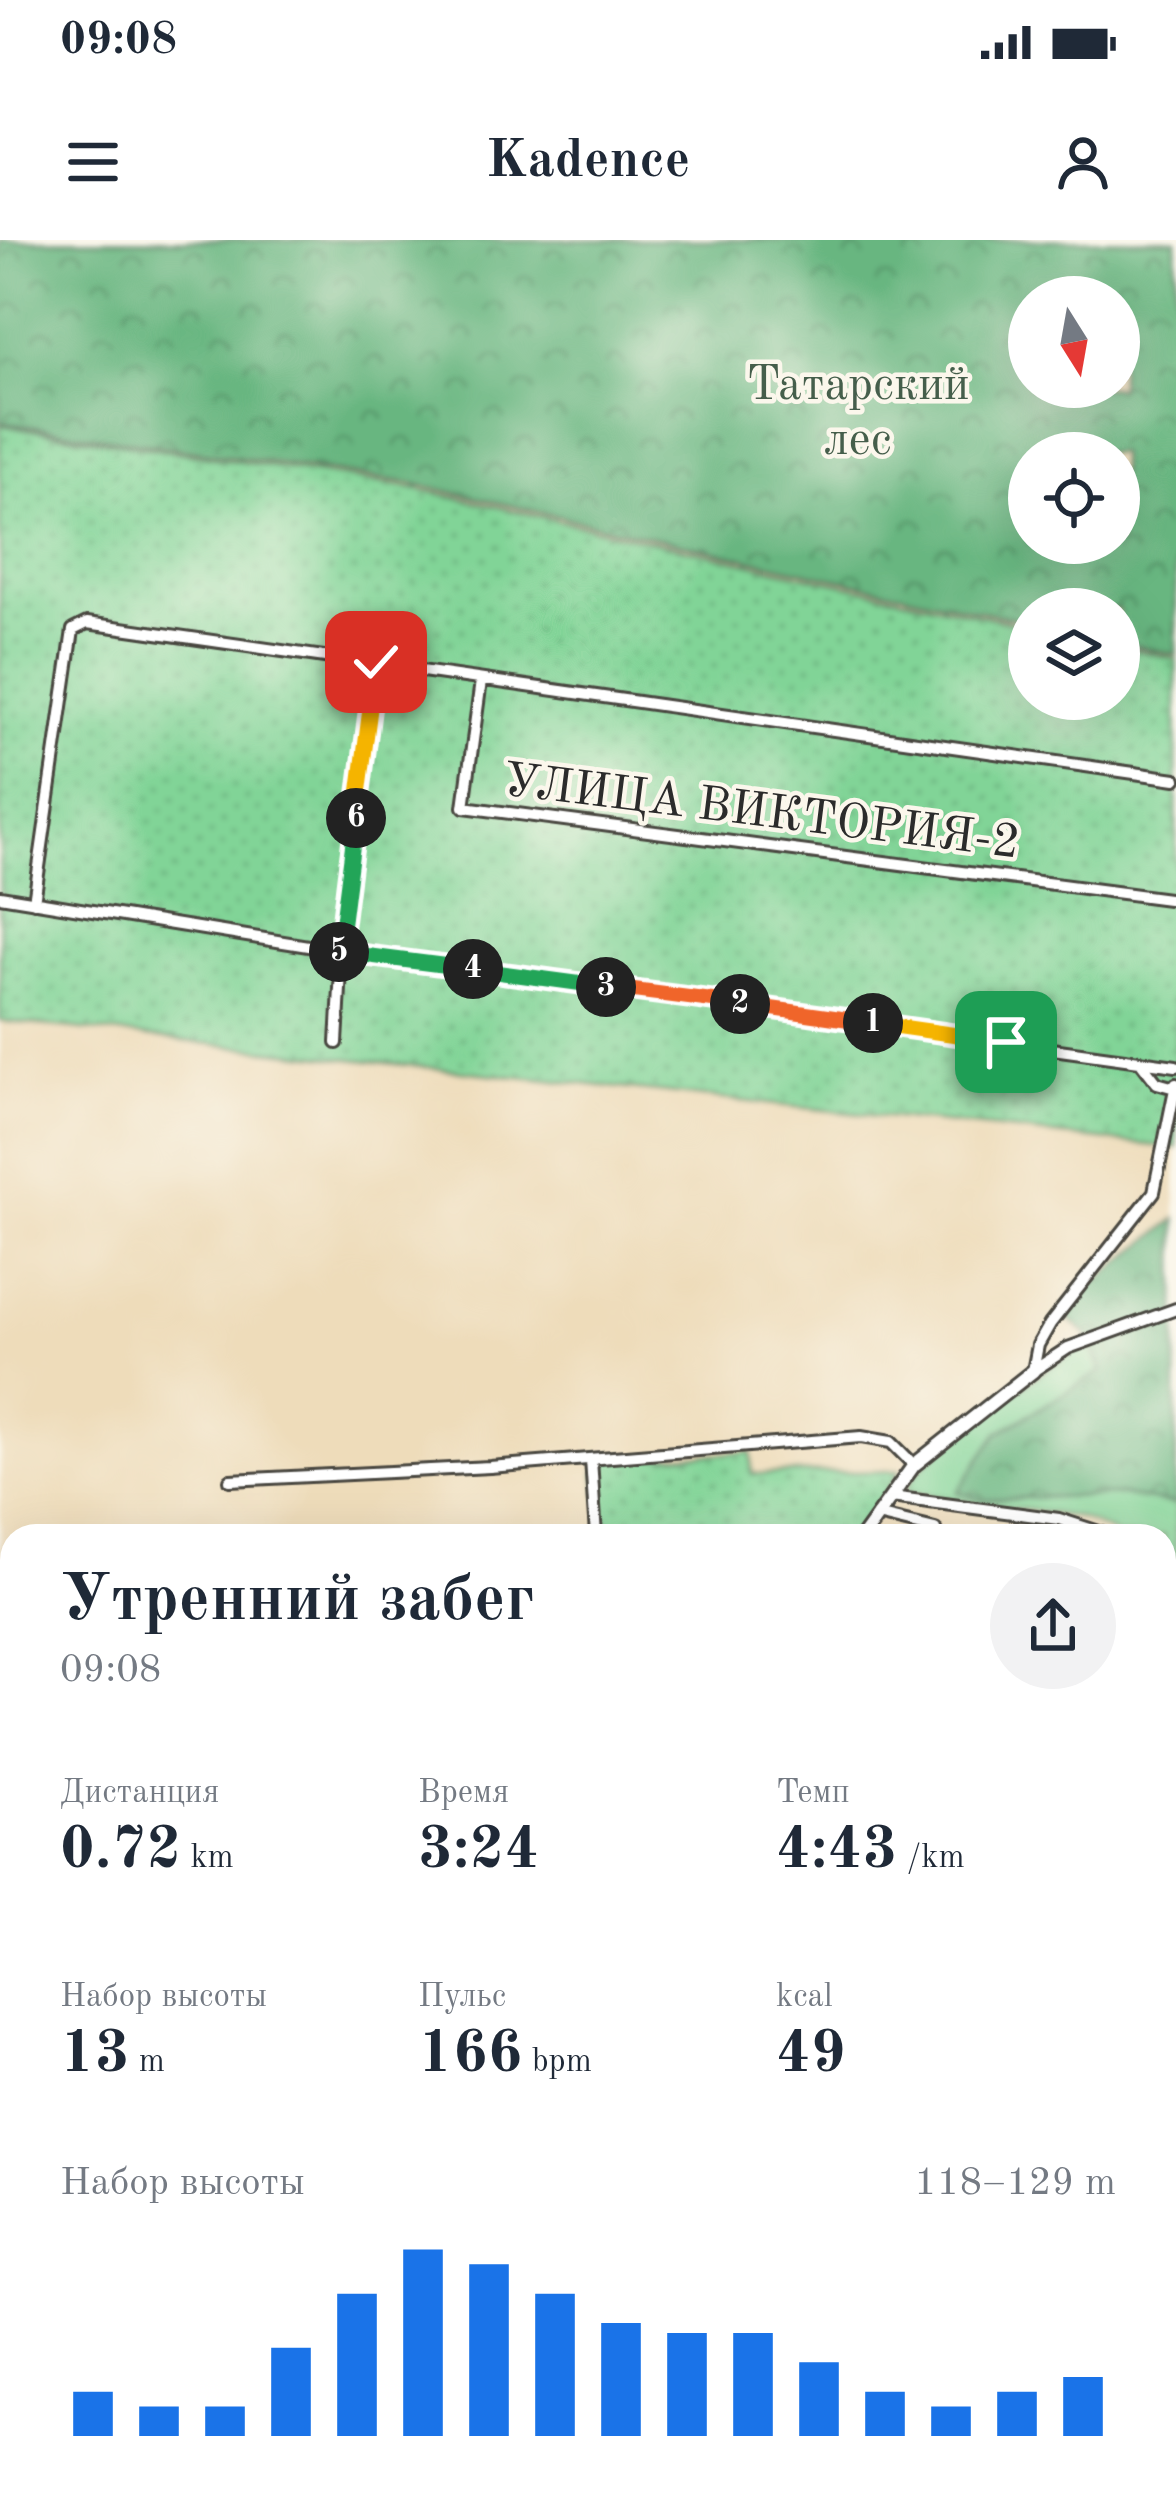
<!DOCTYPE html>
<html lang="ru">
<meta charset="utf-8">
<style>
body{margin:0;font-family:"Old Standard TT",serif;background:#f2f2f3;color:#1f2937;height:100vh;display:flex;flex-direction:column;font-size:45px;white-space:nowrap}
*{box-sizing:border-box;margin:0}
p{font-size:39px;color:#747a83}
.icon{flex:none;width:66px;height:66px;fill:none;stroke:currentColor;stroke-width:2;stroke-linecap:round;stroke-linejoin:round}
.map{position:relative;flex:1;overflow:hidden}
.drawer{position:absolute;left:0px;top:1284px;width:1176px;height:975px;display:flex;flex-direction:column;background:#fff;border-radius:36px 36px 0 0;box-shadow:0 12px 48px #0002}
.drawer>*{flex:none}
.needle{width:78px;rotate:169deg}
.controls{position:absolute;left:1008px;top:36px;display:grid;gap:24px}
.controls a{display:grid;place-items:center;width:132px;height:132px;border-radius:50%;background:#fff;box-shadow:0 12px 48px #0002;font-size:60px}
.pin{position:absolute;display:grid;place-items:center;width:102px;height:102px;color:#fff;margin:-51px;border-radius:24px;box-shadow:0 6px 18px #0006}
.km{position:absolute;width:60px;height:60px;margin:-30px;border-radius:50%;background:#222;color:#fff;font-size:33px;line-height:60px;text-align:center}
.round{display:grid;place-items:center;flex:none;width:126px;height:126px;border-radius:63px;background:#f2f2f3}
.overview{display:flex;align-items:center;justify-content:space-between;height:204px;padding:0 60px}
h1{font-size:66px;font-weight:600;line-height:90px}
.metrics{display:grid;grid-template-columns:repeat(3,1fr);gap:18px;height:204px;padding:12px 60px}
.metrics div{display:grid;align-content:center}
.metrics b{font-size:60px;font-weight:600}
.metrics small{font-size:33px;font-weight:400}
.metrics p{font-size:33px}
.chart{height:336px;padding:24px 60px}
.chart p{display:flex;justify-content:space-between}
.chart svg{width:100%;height:216px;margin-top:12px;stroke:#1a73e8;stroke-width:6}
.status{display:flex;justify-content:space-between;align-items:center;height:84px;padding:0 60px;background:#fff;direction:ltr}
.status svg{height:33px;fill:currentColor}
header{display:flex;justify-content:space-between;align-items:center;height:156px;padding:0 60px;background:#fff;font-size:54px;font-weight:600}
.map>svg:first-child{display:block}
.green{fill:#81d497;stroke:#568061;stroke-width:3}
.forest{fill:url(#forest-crowns);stroke:#4a7056;stroke-width:3;fill-rule:evenodd}
.garden{fill:url(#garden-dots);stroke:#568061;stroke-width:3}
.lines{fill:none;stroke-linecap:round;stroke-linejoin:round}
.minor-casing{stroke:#484640;stroke-width:16}
.tertiary-casing{stroke:#484640;stroke-width:18}
.minor{stroke:#fff;stroke-width:10}
.tertiary{stroke:#fff;stroke-width:12}
.split-1-casing{stroke:#fff;stroke-width:24}
.split-2-casing{stroke:#fff;stroke-width:24}
.split-3-casing{stroke:#fff;stroke-width:24}
.split-4-casing{stroke:#fff;stroke-width:24}
.split-5-casing{stroke:#fff;stroke-width:24}
.split-6-casing{stroke:#fff;stroke-width:24}
.split-7-casing{stroke:#fff;stroke-width:24}
.split-1{stroke:#f5b400;stroke-width:15}
.split-2{stroke:#f0652b;stroke-width:15}
.split-3{stroke:#f0652b;stroke-width:15}
.split-4{stroke:#22a559;stroke-width:15}
.split-5{stroke:#22a559;stroke-width:15}
.split-6{stroke:#22a559;stroke-width:15}
.split-7{stroke:#f5b400;stroke-width:15}
.labels{text-anchor:middle;stroke-width:9;stroke-linejoin:round;paint-order:stroke}
.park-label{font-size:48px;fill:#455e4b;stroke:#fbf7ec}
.street-label{font-size:48px;fill:#2b2b2b;stroke:#fbf7ec}
</style>
<div class="status"><b>09:08</b><svg viewBox="0 0 49 12"><path d="M0 12V9h3v3zM5 12V6h3v6zM10 12V3h3v9zM15 12V0h3v12zM26 1h20v11H26zM47 4h2v5h-2z"/></svg></div>
<header><svg class="icon" aria-label="menu" viewBox="0 0 24 24"><path d="M4 6h16M4 12h16M4 18h16"/></svg>Kadence<svg class="icon" aria-label="person" viewBox="0 0 24 24"><circle cx="12" cy="8" r="4"/><path d="M4 21q1-7 8-7t8 7"/></svg></header>
<div class="map">
<svg width="1176" height="2257" viewBox="0 0 1176 2257">
<defs>
<pattern id="forest-crowns" width="20" height="18" patternUnits="userSpaceOnUse" patternTransform="scale(3)"><rect width="20" height="18" fill="#68b680"/><path d="M2 6a3 3 0 1 1 6 0M12 15a3 3 0 1 1 6 0" fill="none" stroke="#569469"/></pattern>
<pattern id="garden-dots" width="8" height="8" patternUnits="userSpaceOnUse" patternTransform="scale(3)"><rect width="8" height="8" fill="#81d497"/><path d="M2 2h.1M6 6h.1" fill="none" stroke="#70b682" stroke-width="1.8" stroke-linecap="round"/></pattern>
</defs>
<rect width="100%" height="100%" fill="#fbf7ec"/>
<filter id="ink" filterUnits="userSpaceOnUse"><feTurbulence type="fractalNoise" baseFrequency=".00833" numOctaves="2"/><feDisplacementMap in="SourceGraphic" scale="24" xChannelSelector="R" yChannelSelector="G"/><feConvolveMatrix kernelMatrix="1 2 1 2 8 2 1 2 1" color-interpolation-filters="sRGB"/></filter>
<filter id="wash" filterUnits="userSpaceOnUse"><feTurbulence type="fractalNoise" baseFrequency=".004" numOctaves="4" result="noise"/><feDisplacementMap in="SourceGraphic" scale="48" xChannelSelector="R" yChannelSelector="G"/><feGaussianBlur stdDeviation="2.7" result="paint"/><feColorMatrix in="noise" values="0 0 0 0 0 0 0 0 0 0 0 0 0 0 0 0 0 1.4 0 .05"/><feComposite in="paint" operator="in"/></filter>
<g filter="url(#wash)">
<rect width="100%" height="100%" fill="#eedcba"/>
<path class="green" d="M1091,1104L1103,1131L998,1193L985,1259L1122,1255L1176,1264V1350L1164,1337V1296H1119L1080,1278L906,1252C912,1219 1057,1118 1091,1104Z
M1164,1905L1168,1911L1171,2215H1164Z"/>
<path class="forest" d="M0,0H1176V415L1119,402V369H1029V382L415,244L0,182ZM1029,57H1119V147H1029ZM1029,213H1119V303H1029Z
M1176,979V1264L1122,1255L985,1259L957,1252L998,1193L1102,1131L1086,1094L1065,1077L1080,1054Z"/>
<path class="garden" d="M0,185L414,248L1029,386V459H1119V406L1176,419V908L0,781Z
M751,1212L752,1234L899,1231L856,1296H608L614,1285L602,1282L596,1231L607,1219Z
M12,1754V2171L0,2184V1755Z"/>
</g>
<g filter="url(#ink)">
<g class="lines">
<g class="minor-casing">
<path id="minor" d="M481,441L464,567L1176,660
M0,656L339,711L1176,826
M34,662L73,390L87,383L1176,539
M339,711L376,422
M337,803L342,712
M1140,821L1157,843L1175,848
M1033,1131L1038,1105L1050,1084L1154,952L1176,844
M1033,1131L1068,1108L1176,1069
M591,1219L596,1296
M230,1240L490,1227L861,1197L891,1202L914,1225
M891,1257L1059,1279L1112,1296
M877,1275L935,1289V1296
M1164,1344L1176,1357
M1169,1524L1176,2144
M0,1649L12,1641
M0,1751L12,1749
M0,1862L12,1853
M0,1958L12,1948
M0,2121L12,2107
M4,2190L8,2257
M137,2247V2257
M262,2247L263,2257
M374,2247V2257
M491,2247L492,2257
M561,2247L562,2257
M693,2247L694,2257
M821,2247L822,2257
M903,2247L905,2257
M1082,2247L1085,2257
M990,2248L992,2257"/>
</g>
<g class="tertiary-casing">
<path id="tertiary" d="M863,1296L914,1225L1033,1131
M0,2194L12,2181"/>
</g>
<use href="#minor" class="minor"/>
<use href="#tertiary" class="tertiary"/>
</g>
</g>
<g class="lines" filter="url(#ink)">
<g class="split-1-casing">
<path id="split-1" d="M873,783L1006,802"/>
</g>
<g class="split-2-casing">
<path id="split-2" d="M740,764L873,783"/>
</g>
<g class="split-3-casing">
<path id="split-3" d="M606,747L740,764"/>
</g>
<g class="split-4-casing">
<path id="split-4" d="M473,729L606,747"/>
</g>
<g class="split-5-casing">
<path id="split-5" d="M339,712L473,729"/>
</g>
<g class="split-6-casing">
<path id="split-6" d="M339,712L356,578"/>
</g>
<g class="split-7-casing">
<path id="split-7" d="M356,578L376,422"/>
</g>
<use href="#split-1" class="split-1"/>
<use href="#split-2" class="split-2"/>
<use href="#split-3" class="split-3"/>
<use href="#split-4" class="split-4"/>
<use href="#split-5" class="split-5"/>
<use href="#split-6" class="split-6"/>
<use href="#split-7" class="split-7"/>
</g>
<g class="labels">
<g class="park-label">
<text x="858" y="159">Татарский<tspan x="858" dy="55">лес</tspan></text>
</g>
<g class="street-label">
<text transform="translate(762 569) rotate(7)" y="17">УЛИЦА ВИКТОРИЯ-2</text>
</g>
</g>
</svg>
<div class="controls">
<a><svg class="needle" viewBox="-14 -14 28 28"><path d="M0-13l5 13h-10z" fill="#e53935"/><path d="M0 13l5-13h-10z" fill="#747a83"/></svg></a>
<a><svg class="icon" aria-label="locate" viewBox="0 0 24 24"><circle cx="12" cy="12" r="6"/><path d="M12 2v4M12 18v4M2 12h4M18 12h4"/></svg></a>
<a><svg class="icon" aria-label="layers" viewBox="0 0 24 24"><path d="M12 4l9 5-9 5-9-5zM3 14l9 5 9-5"/></svg></a>
</div>
<div class="pin" style="left:1006px;top:802px;background:#1e9e55"><svg class="icon" aria-label="arrive" viewBox="0 0 24 24"><path d="M6 21V4h12l-3 4 3 4H6"/></svg></div>
<div class="pin" style="left:376px;top:422px;background:#d93025"><svg class="icon" aria-label="check" viewBox="0 0 24 24"><path d="M5 12l5 5 9-10"/></svg></div>
<b class="km" style="left:873px;top:783px">1</b>
<b class="km" style="left:740px;top:764px">2</b>
<b class="km" style="left:606px;top:747px">3</b>
<b class="km" style="left:473px;top:729px">4</b>
<b class="km" style="left:339px;top:712px">5</b>
<b class="km" style="left:356px;top:578px">6</b>
<section class="drawer">
<div class="overview"><div><h1>Утренний забег</h1><p>09:08</p></div><a class="round"><svg class="icon" aria-label="share" viewBox="0 0 24 24"><path d="M12 15V3M7 8l5-5 5 5M5 13v7h14v-7"/></svg></a></div>
<div class="metrics">
<div><p>Дистанция</p><b>0.72<small> km</small></b></div>
<div><p>Время</p><b>3:24</b></div>
<div><p>Темп</p><b>4:43<small> /km</small></b></div>
</div>
<div class="metrics">
<div><p>Набор высоты</p><b>13<small> m</small></b></div>
<div><p>Пульс</p><b>166<small> bpm</small></b></div>
<div><p>kcal</p><b>49</b></div>
</div>
<div class="chart"><p><span>Набор высоты</span>118–129 m</p>
<svg viewBox="0 0 160 44" preserveAspectRatio="none"><path d="M5 44V35M15 44V38M25 44V38M35 44V26M45 44V15M55 44V6M65 44V9M75 44V15M85 44V21M95 44V23M105 44V23M115 44V29M125 44V35M135 44V38M145 44V35M155 44V32"/></svg>
</div>
</section>
</div>
